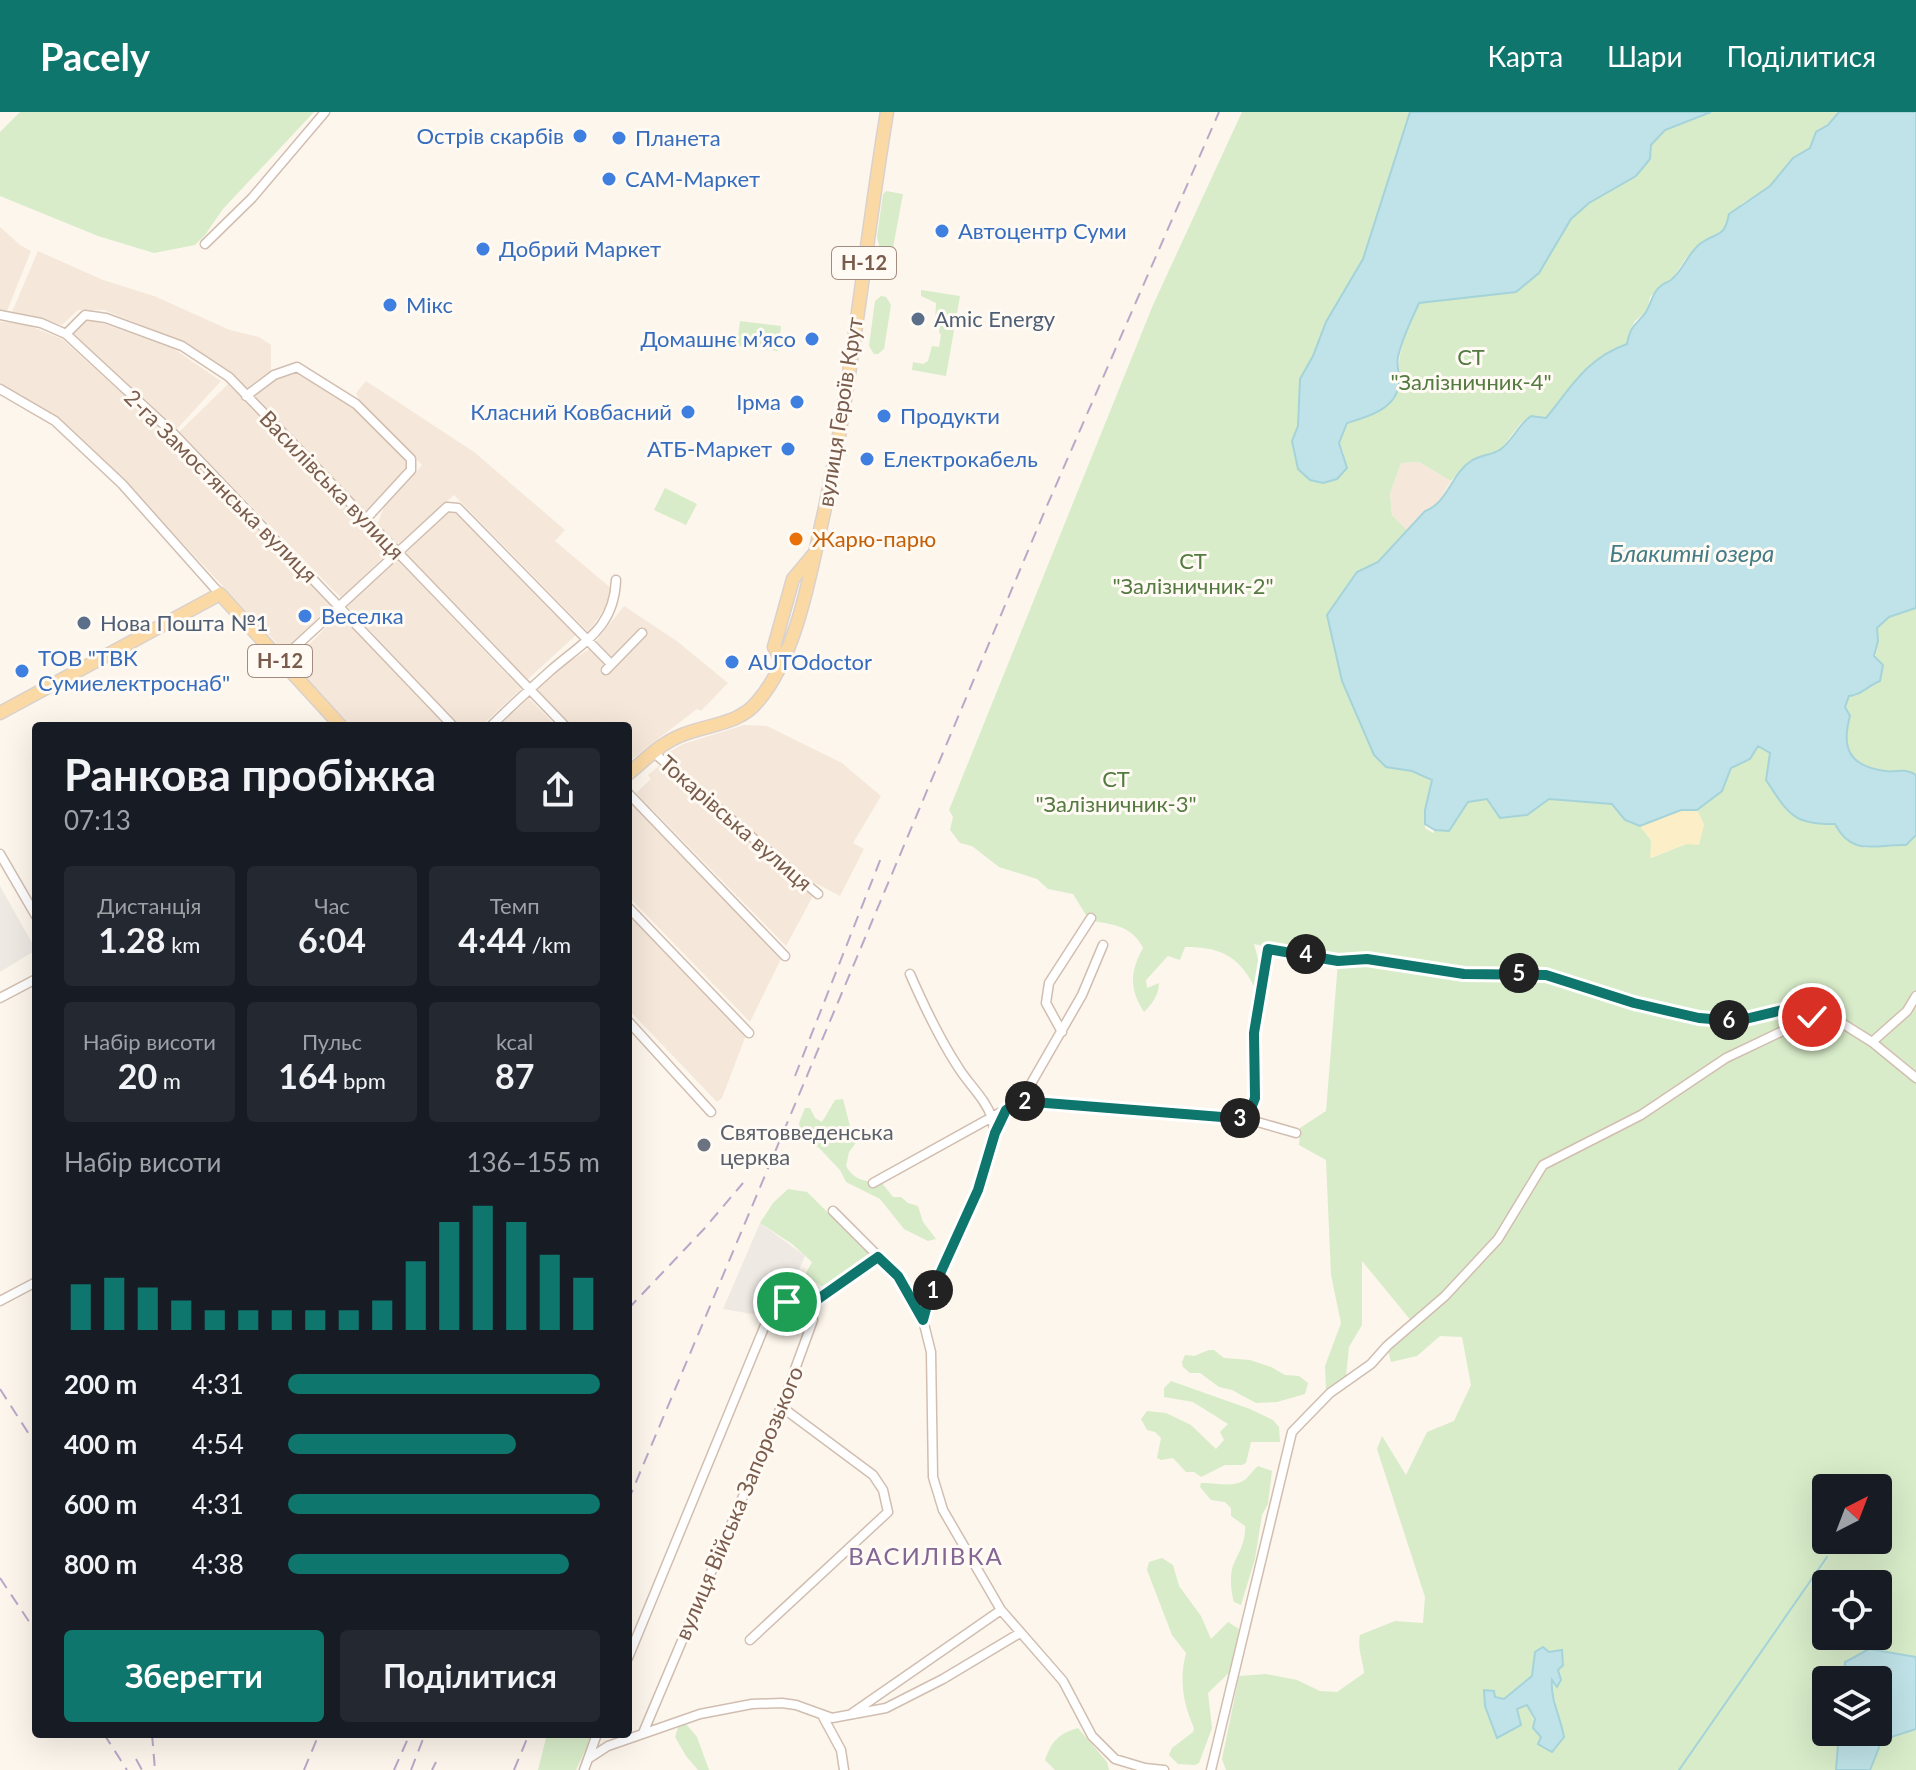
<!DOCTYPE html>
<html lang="uk">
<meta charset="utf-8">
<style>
body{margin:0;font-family:Lato,sans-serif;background:#242831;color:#f1f3f6;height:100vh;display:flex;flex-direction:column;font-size:30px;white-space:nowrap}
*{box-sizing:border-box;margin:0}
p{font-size:26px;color:#9ea1a6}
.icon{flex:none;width:44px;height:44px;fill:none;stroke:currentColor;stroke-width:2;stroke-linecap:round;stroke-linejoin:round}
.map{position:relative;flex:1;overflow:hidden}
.details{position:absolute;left:32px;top:610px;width:600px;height:1016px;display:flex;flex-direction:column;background:#171b24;border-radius:8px;box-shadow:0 8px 32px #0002}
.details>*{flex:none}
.needle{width:52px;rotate:42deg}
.buttons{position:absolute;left:1812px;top:1362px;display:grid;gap:16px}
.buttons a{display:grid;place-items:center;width:80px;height:80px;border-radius:8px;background:#171b24;box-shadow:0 8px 32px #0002;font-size:40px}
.pin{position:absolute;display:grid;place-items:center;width:68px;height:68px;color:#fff;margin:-34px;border:4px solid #fff;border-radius:50%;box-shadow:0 2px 8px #0007}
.km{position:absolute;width:40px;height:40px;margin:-20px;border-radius:50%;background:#222;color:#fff;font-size:22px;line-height:40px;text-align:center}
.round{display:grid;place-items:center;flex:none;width:84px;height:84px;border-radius:8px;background:#242831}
.head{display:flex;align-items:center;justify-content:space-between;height:136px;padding:0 32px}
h1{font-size:44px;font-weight:700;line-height:60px}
.stats{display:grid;grid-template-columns:repeat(3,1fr);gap:12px;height:136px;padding:8px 32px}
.stats div{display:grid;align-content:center;border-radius:8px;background:#242831;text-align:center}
.stats b{font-size:34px;font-weight:700}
.stats small{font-size:22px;font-weight:400}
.stats p{font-size:22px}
.chart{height:224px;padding:16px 32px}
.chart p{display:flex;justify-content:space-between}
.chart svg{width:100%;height:144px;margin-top:8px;stroke:#0f766e;stroke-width:6}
.action{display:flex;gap:16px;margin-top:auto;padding:16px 32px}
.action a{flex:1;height:92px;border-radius:8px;background:#0f766e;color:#fff;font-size:32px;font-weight:700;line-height:92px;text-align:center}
.action a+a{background:#242831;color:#f1f3f6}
ul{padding:0 32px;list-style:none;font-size:26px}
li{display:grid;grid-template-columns:128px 96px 1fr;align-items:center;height:60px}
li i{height:20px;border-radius:10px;background:#0f766e}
header{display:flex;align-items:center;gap:48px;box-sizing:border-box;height:112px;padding:0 40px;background:#0f766e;color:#fff}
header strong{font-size:38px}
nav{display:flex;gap:44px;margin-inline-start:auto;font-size:28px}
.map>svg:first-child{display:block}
.residential{fill:#f5e8da}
.industrial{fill:#efe9e4}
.green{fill:#d8ecc9;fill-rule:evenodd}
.sand{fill:#fcefc7}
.water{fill:#bfe3e8;stroke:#a5d3da;stroke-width:2}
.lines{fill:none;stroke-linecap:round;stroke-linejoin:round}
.stream{stroke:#a5d3da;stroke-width:2}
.minor-casing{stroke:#d1beb0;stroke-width:11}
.primary-casing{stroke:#dad1cd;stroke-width:15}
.minor{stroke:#fff;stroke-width:8}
.primary{stroke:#fbd9a5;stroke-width:12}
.rail{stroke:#b9a8c9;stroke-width:2;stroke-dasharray:12 8;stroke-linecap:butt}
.route-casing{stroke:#fff;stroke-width:16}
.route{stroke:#0f766e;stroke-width:10}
.shop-dot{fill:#3f7fe0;stroke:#fffaf3;stroke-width:3}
.service-dot{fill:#5c6f8a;stroke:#fffaf3;stroke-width:3}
.food-dot{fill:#e8710a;stroke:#fffaf3;stroke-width:3}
.worship-dot{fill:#6b7280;stroke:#fffaf3;stroke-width:3}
.labels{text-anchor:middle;stroke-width:6;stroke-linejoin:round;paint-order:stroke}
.shield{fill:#fffaf3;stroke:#a28b7f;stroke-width:2}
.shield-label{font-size:20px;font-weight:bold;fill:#7a5c4d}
.shop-label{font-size:22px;fill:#366cbe;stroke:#fffaf3;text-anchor:start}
.service-label{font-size:22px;fill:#4e5e75;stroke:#fffaf3;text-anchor:start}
.park-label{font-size:22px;fill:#537a41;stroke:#fffaf3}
.street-label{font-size:22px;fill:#7a5c4d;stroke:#fffaf3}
.food-label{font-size:22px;fill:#c56008;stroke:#fffaf3;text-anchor:start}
.worship-label{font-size:22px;fill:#5b616d;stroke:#fffaf3;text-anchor:start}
.water-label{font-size:24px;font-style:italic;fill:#437c86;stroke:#fffaf3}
.neighbourhood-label{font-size:24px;letter-spacing:2px;fill:#846695;stroke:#fffaf3}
</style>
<header>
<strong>Pacely</strong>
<nav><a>Карта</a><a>Шари</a><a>Поділитися</a></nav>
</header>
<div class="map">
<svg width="1916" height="1658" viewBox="0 0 1916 1658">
<rect width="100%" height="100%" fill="#fdf6ec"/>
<path class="residential" d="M0,115L20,133L31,139L7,199L0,198Z
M38,139L103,168L154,184L230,218L259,225L271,233V262L250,279L231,260L184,230L104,198H78L62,213L12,200Z
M88,206L174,237L221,269L176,318L72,223Z
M0,210L23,211L62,227L170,324L331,493L284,539L108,352L60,307L0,272Z
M298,259L355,295L408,348L407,357L366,401L253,284L286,260Z
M366,269L474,340L565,418L555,429L612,477L604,498L588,520L454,383L397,433L377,413L384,395L422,353L361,292L356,281Z
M228,272L389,440L341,486L179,320Z
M1419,350L1451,369L1435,396L1425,399L1407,418L1392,403L1390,382L1401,351Z
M451,397H456L576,523L527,568L405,441Z
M397,447L521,577L481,614H459L347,494Z
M624,494L678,530L728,571L701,599L697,597L628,650V614H572L536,576L561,555L591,536L606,551L600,557L607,564L646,523L641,518L613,546L596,529Z
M339,502L446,614H352L291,551Z
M529,586L556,614H499Z
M744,613L767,614L842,651L881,684L853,731L864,737L840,784L813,770L664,643L683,632Z
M660,653L813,784L786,834L636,681L651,667L648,663Z
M628,687L781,847L750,910L628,784Z
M628,801L746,923L722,986L717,990L628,897Z"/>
<path class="industrial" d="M0,774L36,838L0,860Z
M760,1111L805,1144L786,1187L764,1204L723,1197Z"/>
<path class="green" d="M20,0H314L223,97L205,123L195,133L154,141L98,124L0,84V20Z
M1242,0H1410L1363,147L1326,210L1313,244L1300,267L1298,314L1292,329L1344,342L1339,331L1347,311L1357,308L1399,272C1396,240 1406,220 1419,191L1516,179L1571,107L1589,91L1636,64L1650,47L1651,33L1665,18L1711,0H1839L1828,13L1816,20L1810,36L1793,46L1770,74L1741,92L1726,117L1716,126L1703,130L1686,146L1672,167L1662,173L1650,185L1647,199L1635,209L1629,220L1627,232C1587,245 1571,274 1546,306L1530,304L1520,312L1501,337L1470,349L1451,369L1419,350L1401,351L1390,382L1392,403L1407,418L1378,450L1357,460L1327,503L1334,531L1386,655L1412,659L1433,670L1425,698V716L1433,721L1435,718L1449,719L1469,690L1488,687L1527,703L1549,687L1612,692L1625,708L1640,714L1651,728V746L1686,732L1704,713L1697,698L1722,679L1731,655L1750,647L1758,633L1770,641L1818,712H1835L1865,736L1887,732L1906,733L1916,723V1545L1869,1537L1845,1550L1844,1568H1826V1620H1839L1836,1658H1226L1222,1647L1239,1564L1266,1562L1297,1568L1320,1579L1337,1580L1364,1561C1363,1549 1357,1535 1360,1523L1395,1509L1423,1511L1425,1485L1377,1337L1382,1324L1406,1363L1427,1320L1454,1309L1471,1273L1462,1225L1440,1224L1417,1244L1391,1250L1387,1234L1413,1211L1362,1149V1213L1349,1235L1346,1264L1326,1279L1325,1254L1341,1211L1331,1163L1326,1048L1299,1033L1300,1016L1326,999L1338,850L1254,832C1257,844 1264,862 1258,874H1254C1238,843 1219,835 1185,835L1180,848L1168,844L1146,868L1147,876L1159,871C1159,883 1152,892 1144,900C1129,877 1130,859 1143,836C1131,812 1112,813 1089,808L1073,782L1048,777L1037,767L999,755L972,734L960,731L950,718L953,705L949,698L1153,193ZM1826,1376H1878V1428H1826ZM1826,1472H1878V1524H1826ZM1543,1536L1548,1540L1551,1579L1556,1590L1552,1640L1538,1632L1541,1625L1527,1593L1517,1597L1521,1613L1497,1626L1495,1585L1504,1587L1532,1564L1536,1539Z
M886,79L903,82L889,157L878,154L879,133L877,125L883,82Z
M921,178L960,184L946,264L912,258L913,250L923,252L928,249L932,234L939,235L941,222L939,221L940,212L935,210L936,191L921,184Z
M881,184L886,185L891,193L884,237L878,242H874L869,234L875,189Z
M740,209L781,214L778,239L737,234Z
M665,376L697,392L686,413L654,398Z
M1916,496V663C1908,657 1901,660 1891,660C1872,659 1842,646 1845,623C1845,617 1848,610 1850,604L1845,595L1849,584H1856C1873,569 1879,539 1877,516L1889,505Z
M843,987L851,1018L859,1027L849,1040L846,1054C855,1069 865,1069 882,1071L893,1085H901L908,1091L918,1094L923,1110L936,1127L928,1129L904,1117L880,1087L846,1070L840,1058L819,1036L801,1024L799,1011L805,996H810L815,1006L822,1010L835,988Z
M788,1077L807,1080L872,1144L827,1178L805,1163L812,1150L792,1132L760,1111L773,1091Z
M1209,1238H1214L1224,1246L1250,1248L1271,1255L1285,1263L1299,1264L1308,1271L1305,1282L1277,1290L1256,1291L1232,1278L1219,1275L1200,1261H1190L1183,1255L1182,1250L1185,1243L1194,1244Z
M1171,1269L1250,1297L1273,1308L1279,1315L1280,1330H1251L1246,1351L1242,1353H1225L1201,1365L1194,1360H1186L1173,1346L1161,1348L1157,1346L1161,1326L1155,1320L1147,1318L1141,1307L1147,1299L1166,1301L1191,1313L1216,1337L1224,1328L1220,1320L1228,1312L1193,1290L1164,1285V1276Z
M1258,1354L1272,1359L1268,1392L1262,1403L1255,1447L1241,1493L1234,1490C1231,1480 1229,1461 1234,1451C1240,1439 1246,1428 1245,1414L1231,1404V1396L1225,1390L1211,1388L1200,1375L1201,1371C1214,1370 1230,1376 1243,1369C1248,1366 1253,1358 1258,1354Z
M1162,1446L1173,1453L1179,1474L1201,1504L1211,1527L1228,1510L1239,1517L1231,1559L1208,1581L1212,1616L1199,1651L1195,1653L1178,1652L1169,1643L1172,1636L1193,1620L1194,1616C1183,1591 1179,1568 1186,1541L1172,1523L1147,1458L1149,1450Z
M679,1612H686L697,1625L709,1658H698L686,1644L675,1625Z
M1078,1616L1107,1650L1109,1658H1055L1045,1648C1052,1629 1058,1622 1078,1616Z
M1916,1617V1658H1870L1882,1628Z
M547,1622H593L576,1658H538Z"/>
<path class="sand" d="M1681,698H1697L1704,713L1699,733L1686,732L1650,746L1651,728L1640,714Z"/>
<path class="water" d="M1410,0H1711L1665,18L1651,33L1650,47L1636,64L1589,91L1571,107L1539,161L1516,180L1419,191C1411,209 1402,226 1398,245C1396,254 1400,262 1399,271C1397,297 1367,305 1347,311L1339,331L1347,356L1337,367L1323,371L1310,368L1298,357L1292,329L1298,314L1300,267L1313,244L1326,210L1363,147Z
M1839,0H1916V496L1889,505L1877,516L1878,529L1874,544L1883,553L1880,569C1869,573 1860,584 1849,584L1845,595L1850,604C1841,636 1849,654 1885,659C1897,661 1904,655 1916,663V723L1906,733C1875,732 1852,745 1835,712C1792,713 1788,701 1766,668L1770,641L1758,634L1750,647L1731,656L1722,679L1697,698H1681L1640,714L1625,708L1612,692L1549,687L1527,703L1500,706L1487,687L1468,690L1449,719L1435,718L1425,712V698L1432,668L1412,659L1386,655L1374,643L1342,569L1327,503L1357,460L1378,450L1425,399C1448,391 1451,362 1471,349C1480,343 1493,343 1501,337C1513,328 1518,313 1531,304L1546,306C1572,274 1587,246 1627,232C1631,211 1636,214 1646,200C1652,190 1652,180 1662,173C1667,169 1669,171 1673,166C1684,156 1688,141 1701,131C1718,119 1724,127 1729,102L1770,74L1793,46L1810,36L1816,20L1828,13Z
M1543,1535L1549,1540L1562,1538L1563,1553L1558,1558L1561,1568L1557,1575L1552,1568C1550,1586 1561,1607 1564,1625L1552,1640L1538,1632L1541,1625L1533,1616L1535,1607L1527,1593L1517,1597L1521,1613L1497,1626L1485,1594L1484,1578L1494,1579L1495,1585L1504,1587L1532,1564L1535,1540Z
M1869,1537L1916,1545V1617L1882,1628L1870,1658H1836L1839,1620H1878V1568H1844L1845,1550Z"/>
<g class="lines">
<path class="stream" d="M1679,1658L1827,1445"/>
<g class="minor-casing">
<path id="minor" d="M205,132L252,86L325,0
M0,203L41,211L66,222L174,322L453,614
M66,222L85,203L106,206L182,234L229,265L565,614
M0,277L55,309L122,372L220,482
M246,284L274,263L297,255L356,292L411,347V358L365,408
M280,549L447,395L458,396L611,552
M606,558L642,521
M491,614C510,595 530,577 550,559C583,530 614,517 616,468
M653,640L818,782
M628,681L785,844
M0,742L36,804
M628,795L749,921
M910,862C924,894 939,926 958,955C969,973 985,986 992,1006C1005,1050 936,1160 923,1208
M0,886L36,867
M628,909L711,1000
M1062,920L1046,891L1049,871L1091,806
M1872,930L1907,899L1916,884
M1021,989L1082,883L1103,833
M1247,1007L1255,986L1254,921L1268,837L1338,849L1367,847L1464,862L1546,863L1634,891L1699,906L1737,909L1783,898L1837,908L1872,930L1916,966
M873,1071L1021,989L1247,1007L1296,1021
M833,1099L898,1164L923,1208L931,1240L933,1365L943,1398L1001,1498L1063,1569L1092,1624L1115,1647L1145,1656L1164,1658
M0,1189L36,1170
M750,1528L888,1400L883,1378L873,1363L787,1299L783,1290
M628,1546L768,1206L787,1190L811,1192
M851,1602L1001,1498
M822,1603L841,1638L844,1658
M643,1621L783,1290L813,1208L811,1192L878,1145
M588,1647L597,1622
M584,1658L588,1647L608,1634L700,1602L752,1592L782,1591L796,1593L832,1606L886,1596L943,1567L1020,1521
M1211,1658L1292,1320L1330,1281L1371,1252L1387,1234L1445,1184L1498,1127L1543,1053L1641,1003L1726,946L1812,905"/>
</g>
<g class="primary-casing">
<path id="primary" d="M781,548L774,535L793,467L813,443
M0,601L220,482L341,614
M628,662C645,648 661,631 682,623C708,612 739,613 758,589C795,546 809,468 821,414C852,277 864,138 887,0"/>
</g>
<use href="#minor" class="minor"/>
<use href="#primary" class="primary"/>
<path class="rail" d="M795,964L883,741
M628,1197L704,1117L743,1071
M0,1277L36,1333
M628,1389L1046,396L1219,0
M0,1466L36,1520
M104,1622L127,1658
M152,1622L155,1658
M136,1647L142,1658
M304,1658L319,1622
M394,1658L410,1622
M411,1658L425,1622
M432,1658L436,1650
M514,1658L529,1622"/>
</g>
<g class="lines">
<g class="route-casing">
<path id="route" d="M787,1190L811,1192L878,1145L898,1164L923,1208L929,1186L978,1078L995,1021L1006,998L1021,989L1247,1007L1255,986L1254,921L1268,837L1338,849L1367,847L1464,862L1546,863L1634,891L1699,906L1737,909L1783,898L1812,905"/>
</g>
<use href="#route" class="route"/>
</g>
<g class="shop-dot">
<circle cx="580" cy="24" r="8"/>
<circle cx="619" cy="26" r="8"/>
<circle cx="609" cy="67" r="8"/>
<circle cx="942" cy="119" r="8"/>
<circle cx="483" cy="137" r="8"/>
<circle cx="390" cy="193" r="8"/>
<circle cx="812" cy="227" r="8"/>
<circle cx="797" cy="290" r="8"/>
<circle cx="688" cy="300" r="8"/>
<circle cx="884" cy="304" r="8"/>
<circle cx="788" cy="337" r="8"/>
<circle cx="867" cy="347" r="8"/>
<circle cx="305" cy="504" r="8"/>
<circle cx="732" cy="550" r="8"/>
<circle cx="22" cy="559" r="8"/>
</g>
<g class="service-dot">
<circle cx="918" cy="207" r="8"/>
<circle cx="84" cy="511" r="8"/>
</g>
<circle class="food-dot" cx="796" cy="427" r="8"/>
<circle class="worship-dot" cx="704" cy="1033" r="8"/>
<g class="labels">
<g class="shield">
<rect x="832" y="135" width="64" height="32" rx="6"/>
<rect x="248" y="533" width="64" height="32" rx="6"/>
</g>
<g class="shield-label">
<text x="864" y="158">Н-12</text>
<text x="280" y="556">Н-12</text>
</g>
<g class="shop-label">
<text x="564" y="32" text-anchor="end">Острів скарбів</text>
<text x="635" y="34">Планета</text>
<text x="625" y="75">САМ-Маркет</text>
<text x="958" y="127">Автоцентр Суми</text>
<text x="499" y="145">Добрий Маркет</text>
<text x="406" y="201">Мікс</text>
<text x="796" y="235" text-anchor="end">Домашнє м’ясо</text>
<text x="781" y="298" text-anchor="end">Ірма</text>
<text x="672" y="308" text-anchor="end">Класний Ковбасний</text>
<text x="900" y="312">Продукти</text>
<text x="772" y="345" text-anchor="end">АТБ-Маркет</text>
<text x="883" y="355">Електрокабель</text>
<text x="321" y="512">Веселка</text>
<text x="38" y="554">ТОВ "ТВК<tspan x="38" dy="25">Сумиелектроснаб"</tspan></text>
<text x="748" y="558">AUTOdoctor</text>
</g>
<g class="service-label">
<text x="934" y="215">Amic Energy</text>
<text x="100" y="519">Нова Пошта №1</text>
</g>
<g class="park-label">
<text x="1471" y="253">СТ<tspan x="1471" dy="25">"Залізничник-4"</tspan></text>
<text x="1193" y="457">СТ<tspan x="1193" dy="25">"Залізничник-2"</tspan></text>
<text x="1116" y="675">СТ<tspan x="1116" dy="25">"Залізничник-3"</tspan></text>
</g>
<g class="street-label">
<text transform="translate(840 300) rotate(-81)" y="8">вулиця Героїв Крут</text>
<text transform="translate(332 373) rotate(46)" y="8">Василівська вулиця</text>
<text transform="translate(221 374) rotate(45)" y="8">2-га Замостянська вулиця</text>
<text transform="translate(736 711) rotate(41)" y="8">Токарівська вулиця</text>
<text transform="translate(739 1391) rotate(-67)" y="8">вулиця Війська Запорозького</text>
</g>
<g class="food-label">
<text x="812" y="435">Жарю-парю</text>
</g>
<g class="worship-label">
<text x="720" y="1028">Святовведенська<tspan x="720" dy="25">церква</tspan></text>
</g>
<g class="water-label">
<text x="1692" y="450">Блакитні озера</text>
</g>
<g class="neighbourhood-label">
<text x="926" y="1453">ВАСИЛІВКА</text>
</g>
</g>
</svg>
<div class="buttons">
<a><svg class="needle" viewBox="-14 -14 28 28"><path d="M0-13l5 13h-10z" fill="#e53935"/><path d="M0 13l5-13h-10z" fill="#9ea1a6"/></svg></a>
<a><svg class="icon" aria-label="locate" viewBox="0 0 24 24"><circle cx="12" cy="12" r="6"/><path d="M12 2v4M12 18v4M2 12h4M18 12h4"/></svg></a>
<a><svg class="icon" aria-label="layers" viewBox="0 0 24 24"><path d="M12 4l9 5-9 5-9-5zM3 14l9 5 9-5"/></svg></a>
</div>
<div class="pin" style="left:787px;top:1190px;background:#1e9e55"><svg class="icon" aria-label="arrive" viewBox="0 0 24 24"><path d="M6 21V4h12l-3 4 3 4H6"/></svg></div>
<div class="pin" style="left:1812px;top:905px;background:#d93025"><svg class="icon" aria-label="check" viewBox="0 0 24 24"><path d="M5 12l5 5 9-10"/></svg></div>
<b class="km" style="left:933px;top:1178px">1</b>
<b class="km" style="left:1025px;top:989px">2</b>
<b class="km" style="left:1240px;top:1006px">3</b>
<b class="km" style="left:1306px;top:842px">4</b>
<b class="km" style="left:1519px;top:861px">5</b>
<b class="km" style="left:1729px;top:908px">6</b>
<section class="details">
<div class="head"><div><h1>Ранкова пробіжка</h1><p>07:13</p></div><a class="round"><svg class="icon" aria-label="share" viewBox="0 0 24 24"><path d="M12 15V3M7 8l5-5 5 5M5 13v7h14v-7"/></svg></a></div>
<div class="stats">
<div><p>Дистанція</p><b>1.28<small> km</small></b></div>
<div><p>Час</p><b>6:04</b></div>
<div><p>Темп</p><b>4:44<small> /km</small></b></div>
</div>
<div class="stats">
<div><p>Набір висоти</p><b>20<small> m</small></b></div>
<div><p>Пульс</p><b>164<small> bpm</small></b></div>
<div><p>kcal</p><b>87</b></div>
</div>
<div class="chart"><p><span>Набір висоти</span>136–155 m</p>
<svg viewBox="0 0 160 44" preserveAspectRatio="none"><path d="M5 44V30M15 44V28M25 44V31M35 44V35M45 44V38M55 44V38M65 44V38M75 44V38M85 44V38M95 44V35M105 44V23M115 44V11M125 44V6M135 44V11M145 44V21M155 44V28"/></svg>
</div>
<ul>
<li><b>200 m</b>4:31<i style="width:100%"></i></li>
<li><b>400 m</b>4:54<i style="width:73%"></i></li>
<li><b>600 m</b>4:31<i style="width:100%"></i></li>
<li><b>800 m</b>4:38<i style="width:90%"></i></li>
</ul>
<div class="action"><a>Зберегти</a><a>Поділитися</a></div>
</section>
</div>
